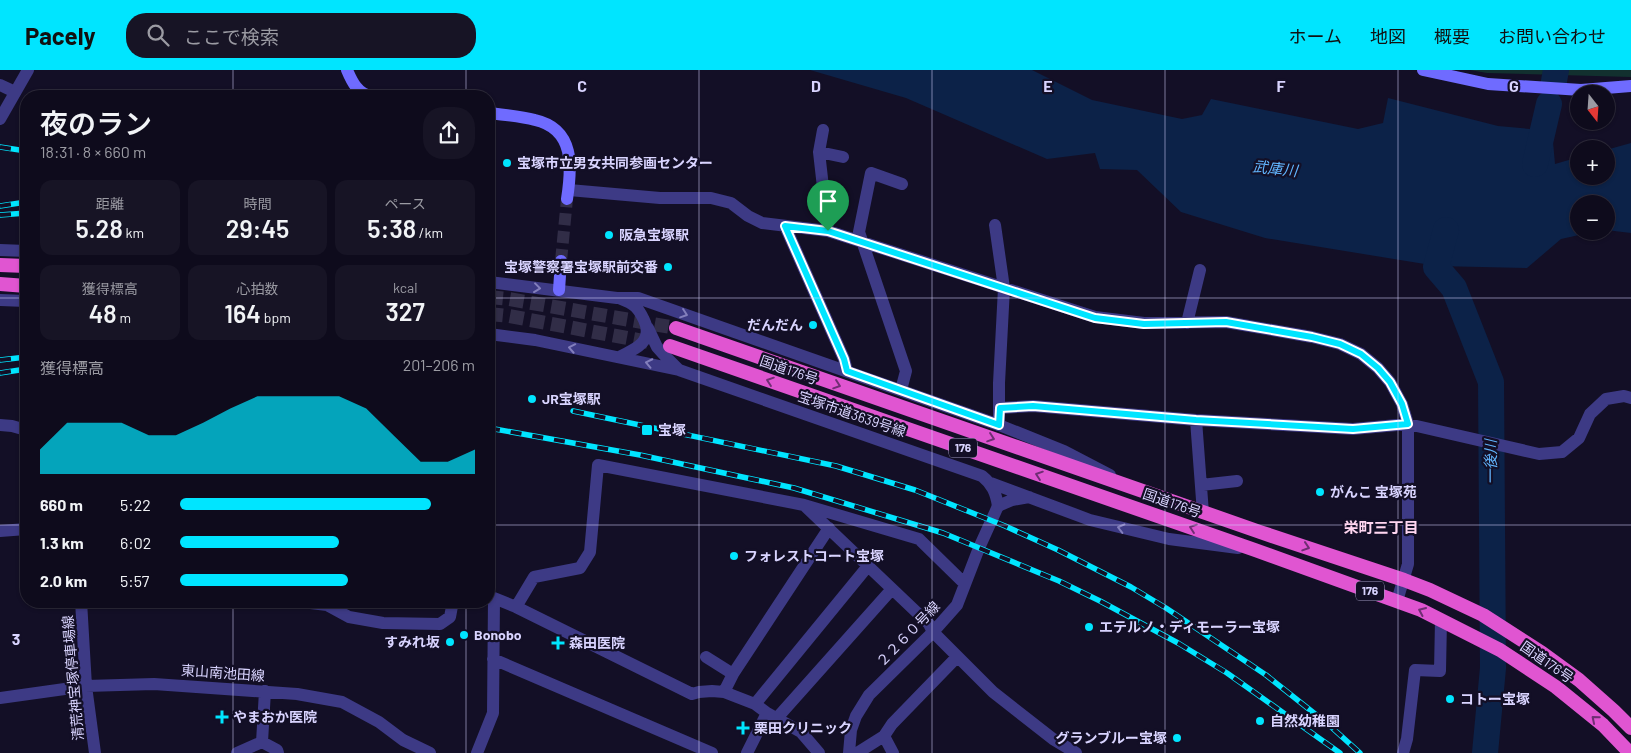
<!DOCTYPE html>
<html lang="ja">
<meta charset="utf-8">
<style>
body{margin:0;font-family:Barlow,"Noto Sans JP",sans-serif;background:#171425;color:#f1f3f6;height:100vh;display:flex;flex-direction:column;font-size:19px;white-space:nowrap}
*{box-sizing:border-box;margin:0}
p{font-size:16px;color:#9b9ba3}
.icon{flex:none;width:28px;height:28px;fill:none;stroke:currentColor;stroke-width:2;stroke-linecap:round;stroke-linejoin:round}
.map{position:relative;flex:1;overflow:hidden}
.panel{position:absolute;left:20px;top:20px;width:475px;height:518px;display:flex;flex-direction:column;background:#0e0b1c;border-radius:20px;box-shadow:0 1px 4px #0004,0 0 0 1px #2e2b3b}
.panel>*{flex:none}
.needle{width:32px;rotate:163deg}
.controls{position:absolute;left:1570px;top:15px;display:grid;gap:10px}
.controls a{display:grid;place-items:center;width:45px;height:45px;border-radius:50%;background:#0e0b1c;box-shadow:0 1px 4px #0004,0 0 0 1px #2e2b3b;font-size:25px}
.pin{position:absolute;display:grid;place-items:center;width:42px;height:42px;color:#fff;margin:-51px -21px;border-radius:50% 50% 50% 0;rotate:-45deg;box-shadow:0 0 5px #0007}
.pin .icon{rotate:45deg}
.round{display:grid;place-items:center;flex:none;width:52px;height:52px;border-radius:20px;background:#171425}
.overview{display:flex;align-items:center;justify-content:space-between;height:85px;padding:0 20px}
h1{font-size:28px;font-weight:600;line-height:38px}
.figures{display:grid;grid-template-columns:repeat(3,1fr);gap:8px;height:85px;padding:5px 20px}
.figures div{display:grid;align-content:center;border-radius:12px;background:#171425;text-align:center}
.figures b{font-size:25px;font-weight:600}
.figures small{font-size:14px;font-weight:400}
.figures p{font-size:14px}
.chart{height:140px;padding:10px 20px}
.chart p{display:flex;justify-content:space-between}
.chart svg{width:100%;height:90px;margin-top:5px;fill:#00e5ff;opacity:.7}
ul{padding:0 20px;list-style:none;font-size:16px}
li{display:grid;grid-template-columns:80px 60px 1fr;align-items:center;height:38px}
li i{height:12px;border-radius:6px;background:#00e5ff}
header{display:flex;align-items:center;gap:30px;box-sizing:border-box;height:70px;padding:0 25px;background:#00e5ff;color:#111}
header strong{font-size:24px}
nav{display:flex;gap:28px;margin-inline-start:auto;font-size:18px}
.search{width:350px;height:45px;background:#171425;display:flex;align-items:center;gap:12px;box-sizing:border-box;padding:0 18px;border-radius:20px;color:#9b9ba3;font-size:19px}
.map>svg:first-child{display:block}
.green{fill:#12302f}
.water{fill:#0c2248}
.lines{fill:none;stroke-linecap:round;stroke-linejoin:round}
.river{stroke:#0c2248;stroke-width:26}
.secondary-tunnel{stroke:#312d47;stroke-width:12;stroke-dasharray:12 6;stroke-linecap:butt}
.trunk-tunnel{stroke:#312d47;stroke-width:14;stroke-dasharray:14 7;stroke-linecap:butt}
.minor{stroke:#3d3a85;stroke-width:12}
.tertiary{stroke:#3d3a85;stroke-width:12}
.secondary{stroke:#6f6bff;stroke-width:12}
.trunk{stroke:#e055d1;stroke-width:14}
.rail-casing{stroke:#00e5ff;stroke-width:5.5}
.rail{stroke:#130f26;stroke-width:4;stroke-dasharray:11;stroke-linecap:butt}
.oneway{stroke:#837fbc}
.oneway2{stroke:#6f2e73}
.route-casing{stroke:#fff;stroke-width:10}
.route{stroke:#00e5ff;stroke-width:6}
.grid{fill:none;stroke:#d9d4ff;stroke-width:1;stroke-opacity:0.55}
.poi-dot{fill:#00e5ff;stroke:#130f26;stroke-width:2}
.labels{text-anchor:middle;stroke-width:4.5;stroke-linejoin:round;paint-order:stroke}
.shield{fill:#130f26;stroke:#9e99be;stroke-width:1}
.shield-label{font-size:12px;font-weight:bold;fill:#d9d4ff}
.poi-label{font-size:14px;font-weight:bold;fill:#d9d4ff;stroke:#130f26;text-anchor:start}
.street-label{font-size:14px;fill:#d9d4ff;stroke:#130f26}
.water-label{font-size:15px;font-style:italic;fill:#62b6ff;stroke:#130f26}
.neighbourhood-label{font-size:15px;font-weight:bold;fill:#ffd6f0;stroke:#130f26}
.grid-label{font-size:16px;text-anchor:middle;font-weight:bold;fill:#d9d4ff;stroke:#130f26;stroke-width:4.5;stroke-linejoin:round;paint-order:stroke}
</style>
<header>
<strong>Pacely</strong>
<div class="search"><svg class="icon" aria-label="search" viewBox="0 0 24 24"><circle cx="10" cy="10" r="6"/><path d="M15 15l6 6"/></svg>ここで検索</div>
<nav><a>ホーム</a><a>地図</a><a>概要</a><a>お問い合わせ</a></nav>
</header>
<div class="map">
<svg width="1631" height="683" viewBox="0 0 1631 683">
<rect width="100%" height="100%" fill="#130f26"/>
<path class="green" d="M1470,0H1631V7L1487,3Z"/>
<path class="water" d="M810,0H1032L1092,30L1182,49L1202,45L1211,29L1358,59L1383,53L1388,28L1498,56L1552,61L1555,94L1579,87V106H1606V80L1631,73V163L1606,160V134H1579V161H1597L1561,169L1527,198L1437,196L1265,168L1181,142L1137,100L1100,99L1095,83L1047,89L906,28Z"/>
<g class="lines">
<path class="river" d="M1554,11L1556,0
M1535,94L1549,34
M1446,160L1436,197L1454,218L1491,312L1493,598L1485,683"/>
<path class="secondary-tunnel" d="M561,191L567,129"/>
<path class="trunk-tunnel" d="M489,227L509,229L676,258
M489,244L509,246L654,273"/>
<path class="minor" d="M0,15L15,22
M823,60L819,82L828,161
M819,82L843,87
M569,120L660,128H711L731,133L748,146L762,153L828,161L1095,247L1144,253L1226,252L1312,267L1340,274L1361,284L1378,298L1390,312L1402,334L1408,354V494L1397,531
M995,155L1004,218L999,313V355
M785,156L844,289L847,301
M1187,253L1200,200
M901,320L906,301L859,162L871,103L902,114
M1000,338L1033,336L1196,350L1353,359L1408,354L1539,384L1562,382L1579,368L1590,344L1606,329L1624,326L1631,328
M1196,350L1203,443
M0,355L12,356L26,360
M1201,415L1237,411
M807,438L929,554L933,562L993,622L1053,669L1076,683
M0,461L26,459
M489,526L516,537L534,507L580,498L590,482L598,395L804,435L919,469L965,514
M81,531L86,616L95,683
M294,531L327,535L349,547L383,553L440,554L450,547L453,531
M516,537L692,624L699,622L712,621L724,622L755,634L767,643L801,662L819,683
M706,587L733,604
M493,589L712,683
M724,622L733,604L829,458
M0,628L86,616L154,614L297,624L342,632L379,652L403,670L430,683
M755,634L868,496
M777,648L892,519
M884,666L893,683
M262,672L277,680L278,683
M237,683L262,672L265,621
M477,683L493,643L494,528
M747,683L767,643
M849,683L851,660L856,646L869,625L933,562L957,535L979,478L998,436
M857,683L884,666L892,654L957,587
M1403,683L1407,669L1415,600L1440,601L1441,550"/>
<path class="tertiary" d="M0,49L28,0
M0,180L26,181
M489,212L617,228H638L999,355L1064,381L1110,405
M0,230L26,231
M648,258L657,277L666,287L679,300
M489,264L535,270L679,300L982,406C992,414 996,423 998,436L1012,430L1029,427
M619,287C636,279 654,271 644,250C638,237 634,234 621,229
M991,413L1090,450L1169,469L1238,478"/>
<path class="secondary" d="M347,0C352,12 358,24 371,26
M1423,0L1488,14L1581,20L1631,16
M489,43C504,45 520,46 535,50C575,59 572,97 567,129
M559,220L561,191"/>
<path class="trunk" d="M0,195L26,196
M0,214L26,216
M676,258L1260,462L1404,510L1430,520L1483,545L1542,583L1579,610L1614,641L1631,658
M670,276L1255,480L1421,540L1500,580L1556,617L1603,655L1630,683"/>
<g class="rail-casing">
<path id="rail" d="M0,77L26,81
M0,136L26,132
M0,145L26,143
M0,290L26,287
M0,303L26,299
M573,341L836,396L915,420L1005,456L1058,480L1131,517L1166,538L1266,605L1329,655L1360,683
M489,358L640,385L794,418L943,463L1059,511L1100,531L1178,573L1227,603L1340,683"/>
</g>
<use href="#rail" class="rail"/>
</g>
<defs><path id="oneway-chevron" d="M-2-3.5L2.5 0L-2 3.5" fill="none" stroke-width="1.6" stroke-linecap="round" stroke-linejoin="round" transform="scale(1.25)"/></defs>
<g class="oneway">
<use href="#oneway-chevron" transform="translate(537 218) rotate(7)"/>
<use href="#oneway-chevron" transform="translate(684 244) rotate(19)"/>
<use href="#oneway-chevron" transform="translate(572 278) rotate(-169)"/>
<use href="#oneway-chevron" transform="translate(649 293) rotate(-168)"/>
<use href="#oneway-chevron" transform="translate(1121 458) rotate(-166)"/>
</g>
<g class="oneway2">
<use href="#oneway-chevron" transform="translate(770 311) rotate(-161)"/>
<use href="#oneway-chevron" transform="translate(837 315) rotate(19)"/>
<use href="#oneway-chevron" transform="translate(991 368) rotate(19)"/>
<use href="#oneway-chevron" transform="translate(1039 405) rotate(-161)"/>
<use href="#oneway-chevron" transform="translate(1193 458) rotate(-161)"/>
<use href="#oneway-chevron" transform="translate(1306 477) rotate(18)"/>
<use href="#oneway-chevron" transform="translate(1422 541) rotate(-156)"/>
<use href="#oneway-chevron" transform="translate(1595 649) rotate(-140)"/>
</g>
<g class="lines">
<g class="route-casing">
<path id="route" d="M785,156L828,161L1095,248L1144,254L1226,252L1312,267L1340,274L1361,284L1378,298L1390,312L1402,334L1408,354L1353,359L1196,350L1033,336L1000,338L999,355L847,301L844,289Z"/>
</g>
<use href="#route" class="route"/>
</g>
<path class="grid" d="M233,0V26M466,0V26M699,0V683M932,0V683M1165,0V683M1398,0V683M0,228H26M489,228H1631M0,455H26M489,455H1631M233,531V683M466,531V683"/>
<g class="poi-dot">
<circle cx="507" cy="93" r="5"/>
<circle cx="609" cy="165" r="5"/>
<circle cx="668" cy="197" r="5"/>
<circle cx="813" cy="255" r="5"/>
<circle cx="532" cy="329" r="5"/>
<rect x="641" y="354" width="12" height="12" rx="2.5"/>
<circle cx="1320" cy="422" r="5"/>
<circle cx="734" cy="486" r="5"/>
<circle cx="1089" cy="557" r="5"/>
<circle cx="464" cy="565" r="5"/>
<circle cx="450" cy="572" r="5"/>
<path d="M555.5 565.5h5v5h5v5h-5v5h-5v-5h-5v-5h5z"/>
<circle cx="1450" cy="629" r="5"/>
<path d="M219.5 639.5h5v5h5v5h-5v5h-5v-5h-5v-5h5z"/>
<circle cx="1260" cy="651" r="5"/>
<path d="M740.5 650.5h5v5h5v5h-5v5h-5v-5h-5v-5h5z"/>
<circle cx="1177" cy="668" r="5"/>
</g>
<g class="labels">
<g class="shield">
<rect x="949" y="368.5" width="28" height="19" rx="4"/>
<rect x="1356" y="511.5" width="28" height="19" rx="4"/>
</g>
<g class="shield-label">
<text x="963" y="382">176</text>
<text x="1370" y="525">176</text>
</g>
<g class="poi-label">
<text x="517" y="98">宝塚市立男女共同参画センター</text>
<text x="619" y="170">阪急宝塚駅</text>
<text x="658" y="202" text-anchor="end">宝塚警察署宝塚駅前交番</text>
<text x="803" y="260" text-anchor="end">だんだん</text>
<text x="542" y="334">JR宝塚駅</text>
<text x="658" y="365">宝塚</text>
<text x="1330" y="427">がんこ 宝塚苑</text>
<text x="744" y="491">フォレストコート宝塚</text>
<text x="1099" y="562">エテルノ・ディモーラー宝塚</text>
<text x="474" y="570">Bonobo</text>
<text x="440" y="577" text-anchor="end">すみれ坂</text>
<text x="569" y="578">森田医院</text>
<text x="1460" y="634">コトー宝塚</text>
<text x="233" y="652">やまおか医院</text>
<text x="1270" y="656">自然幼稚園</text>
<text x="754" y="663">栗田クリニック</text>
<text x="1167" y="673" text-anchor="end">グランブルー宝塚</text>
</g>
<g class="street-label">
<text transform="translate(789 300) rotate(19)" y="5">国道176号</text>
<text transform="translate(852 344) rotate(19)" y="5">宝塚市道3639号線</text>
<text transform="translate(1172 433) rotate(19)" y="5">国道176号</text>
<text transform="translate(908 564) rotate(-46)" y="5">２２６０号線</text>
<text transform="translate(1547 592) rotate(35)" y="5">国道176号</text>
<text transform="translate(223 603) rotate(4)" y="5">東山南池田線</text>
<text transform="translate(73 608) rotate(-95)" y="5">清荒神宝塚停車場線</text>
</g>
<g class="water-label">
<text transform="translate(1275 99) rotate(6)" y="5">武庫川</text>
<text transform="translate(1491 392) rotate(-90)" y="5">一後川</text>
</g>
<g class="neighbourhood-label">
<text x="1381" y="463">栄町三丁目</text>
</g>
</g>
<g class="grid-label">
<text x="582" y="22">C</text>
<text x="816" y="22">D</text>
<text x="1048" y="22">E</text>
<text x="1281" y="22">F</text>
<text x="1514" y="22">G</text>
<text x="16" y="575">3</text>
</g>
</svg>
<div class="controls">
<a><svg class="needle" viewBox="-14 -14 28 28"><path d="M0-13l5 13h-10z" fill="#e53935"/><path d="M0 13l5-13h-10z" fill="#9b9ba3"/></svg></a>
<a>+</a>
<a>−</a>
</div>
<div class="pin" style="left:828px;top:161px;background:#1e9e55"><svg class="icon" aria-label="arrive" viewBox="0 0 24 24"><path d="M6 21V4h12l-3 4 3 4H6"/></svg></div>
<section class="panel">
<div class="overview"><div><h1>夜のラン</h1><p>18:31 · 8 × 660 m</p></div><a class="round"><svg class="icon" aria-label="share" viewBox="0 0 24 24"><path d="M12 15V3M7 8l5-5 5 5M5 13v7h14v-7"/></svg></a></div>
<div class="figures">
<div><p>距離</p><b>5.28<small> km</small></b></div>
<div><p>時間</p><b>29:45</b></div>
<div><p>ペース</p><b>5:38<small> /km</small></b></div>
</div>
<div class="figures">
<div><p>獲得標高</p><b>48<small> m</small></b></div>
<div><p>心拍数</p><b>164<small> bpm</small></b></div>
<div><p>kcal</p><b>327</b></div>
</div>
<div class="chart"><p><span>獲得標高</span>201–206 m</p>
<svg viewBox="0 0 160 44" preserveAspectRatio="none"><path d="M0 44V32L10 19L20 19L30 19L40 25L50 25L60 19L70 12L80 6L90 6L100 6L110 6L120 12L130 25L140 38L150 38L160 32V44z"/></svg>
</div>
<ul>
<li><b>660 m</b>5:22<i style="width:85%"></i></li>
<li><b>1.3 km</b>6:02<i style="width:54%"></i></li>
<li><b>2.0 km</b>5:57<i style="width:57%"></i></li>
</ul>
</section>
</div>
